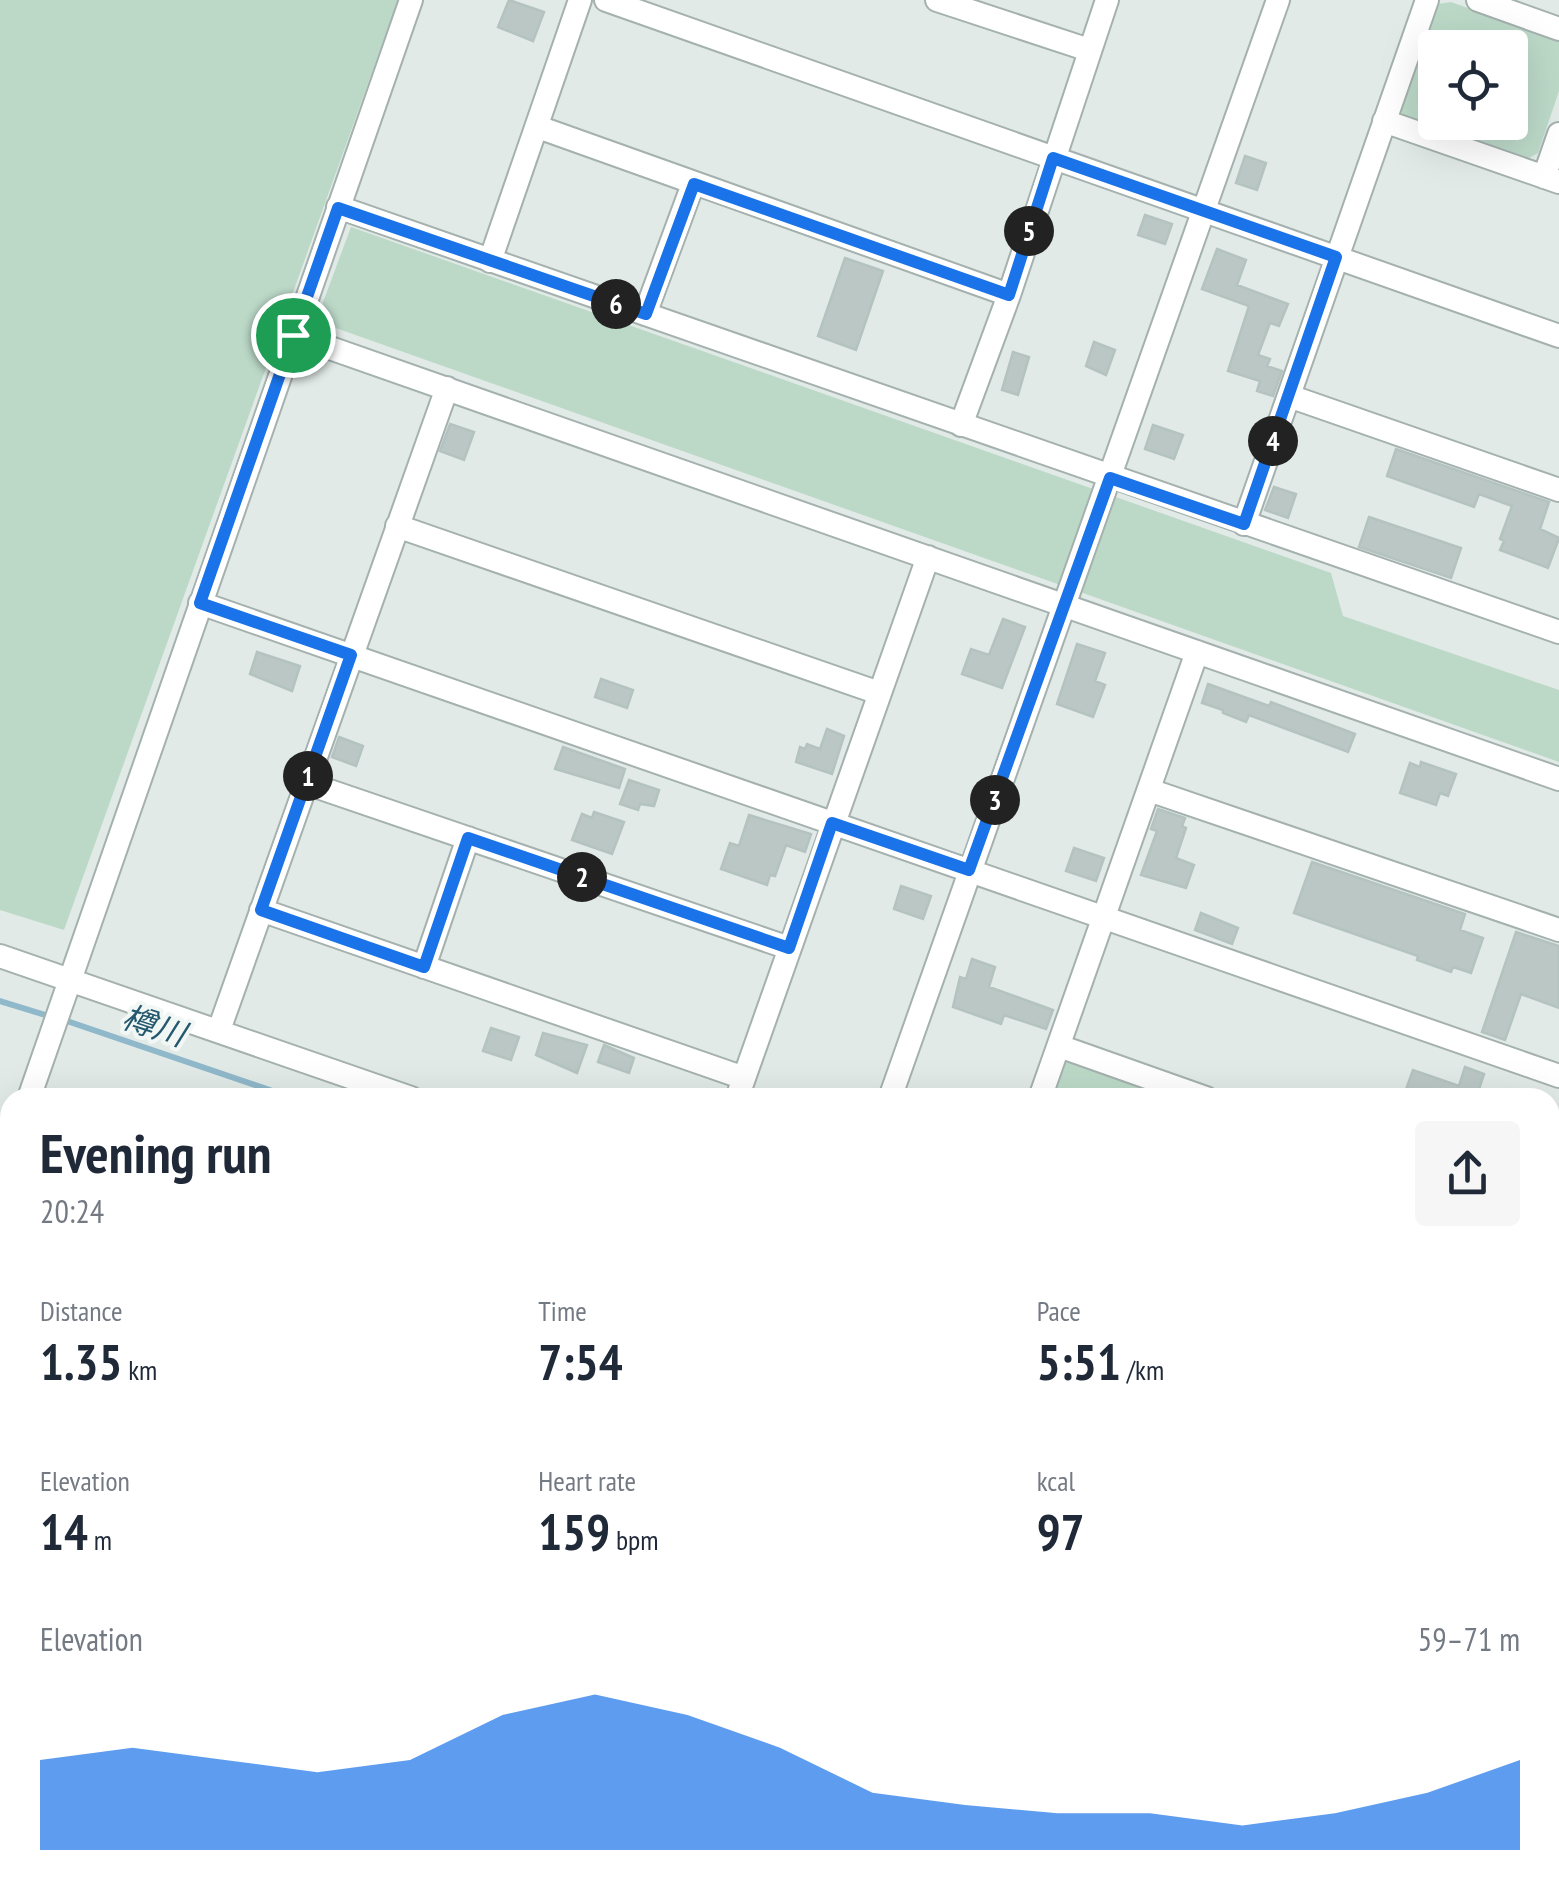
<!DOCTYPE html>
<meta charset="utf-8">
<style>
body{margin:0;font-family:"PT Sans Narrow","Noto Sans JP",sans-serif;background:#f6f6f7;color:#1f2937;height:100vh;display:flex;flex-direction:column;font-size:38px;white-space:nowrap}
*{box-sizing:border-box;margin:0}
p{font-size:32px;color:#747a83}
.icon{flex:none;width:55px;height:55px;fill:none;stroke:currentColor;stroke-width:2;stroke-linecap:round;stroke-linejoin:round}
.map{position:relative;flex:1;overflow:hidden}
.drawer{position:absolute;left:0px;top:1088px;width:1560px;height:812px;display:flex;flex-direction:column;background:#fff;border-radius:30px 30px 0 0;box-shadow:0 10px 40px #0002}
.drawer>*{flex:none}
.controls{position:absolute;left:1418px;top:30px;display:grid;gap:20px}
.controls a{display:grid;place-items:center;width:110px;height:110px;border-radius:10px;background:#fff;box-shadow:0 10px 40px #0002;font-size:50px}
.pin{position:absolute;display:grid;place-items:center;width:85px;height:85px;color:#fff;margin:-42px;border:5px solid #fff;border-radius:50%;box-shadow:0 2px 10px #0007}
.km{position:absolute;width:50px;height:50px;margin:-25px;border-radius:50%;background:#222;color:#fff;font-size:28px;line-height:50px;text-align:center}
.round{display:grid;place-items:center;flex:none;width:105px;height:105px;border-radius:10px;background:#f6f6f7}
.overview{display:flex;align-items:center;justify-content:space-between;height:170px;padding:0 40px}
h1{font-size:55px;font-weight:700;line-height:75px}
.stats{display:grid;grid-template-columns:repeat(3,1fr);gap:15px;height:170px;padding:10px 40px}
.stats div{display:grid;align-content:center}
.stats b{font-size:50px;font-weight:700}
.stats small{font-size:28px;font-weight:400}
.stats p{font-size:28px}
.chart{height:280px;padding:20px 40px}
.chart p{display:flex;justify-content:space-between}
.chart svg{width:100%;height:180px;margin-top:10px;fill:#1a73e8;opacity:.7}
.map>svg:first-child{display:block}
.green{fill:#bcd9c8;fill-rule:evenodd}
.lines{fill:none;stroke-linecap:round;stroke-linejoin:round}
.stream{stroke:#8fb8ca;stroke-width:6}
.building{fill:#bac7c4;stroke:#b4c3bf;stroke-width:2.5}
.minor-casing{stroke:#a4b1ae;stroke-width:26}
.minor{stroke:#fff;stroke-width:22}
.route-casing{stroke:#fff;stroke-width:20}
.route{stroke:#1a73e8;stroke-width:12}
.labels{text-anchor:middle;stroke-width:8;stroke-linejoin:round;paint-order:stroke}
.water-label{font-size:32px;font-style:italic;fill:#24586e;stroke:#f1f7f5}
</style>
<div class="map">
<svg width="1559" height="1899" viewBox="0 0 1559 1899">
<rect width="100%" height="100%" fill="#e1eae7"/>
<path class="green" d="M0,0H398L64,930L0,910Z
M1451,2L1559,41V91L1538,153L1529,158L1402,114L1399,99L1437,4ZM1435,48H1510V122H1435Z
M351,227L1331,573L1343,616L1559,690V762L316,321Z
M1072,1060L1177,1098H1049L1062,1063Z"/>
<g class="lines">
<path class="stream" d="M0,1001L52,1017
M64,1020L293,1098
M1550,1705L1559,1710"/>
</g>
<path class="building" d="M509,0L544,12L533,41L498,27Z
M1245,156L1266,163L1257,190L1236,183Z
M1145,215L1172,224L1165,244L1138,235Z
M1217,249L1246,260L1237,285L1288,304L1279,326L1270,323L1258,355L1270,359L1267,366L1282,371L1273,396L1257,391L1260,381L1228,371L1249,306L1202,289Z
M845,258L883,271L856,350L818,336Z
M1094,342L1115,350L1106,375L1086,366Z
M1013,352L1029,357L1018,395L1002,390Z
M450,424L474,432L464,460L440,451Z
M1153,425L1183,435L1174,459L1145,449Z
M1396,449L1549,502L1540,529L1559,538L1548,568L1500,550L1504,541L1500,539L1512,506L1479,494L1474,507L1387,476Z
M1274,487L1296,494L1288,518L1265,510Z
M1369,517L1461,548L1451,578L1359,547Z
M1003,619L1025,627L1002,688L962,674L971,649L989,655Z
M1077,644L1105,653L1095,681L1105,685L1093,717L1057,704Z
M257,652L300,666L292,691L250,674Z
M601,679L633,690L627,708L595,697Z
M1208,684L1269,706L1271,702L1355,734L1348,752L1249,715L1246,722L1223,713V710L1202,703Z
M827,729L844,736L832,774L796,762L800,747L805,749L807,744L820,749Z
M339,737L363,746L356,766L332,757Z
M563,747L625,769L619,788L555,769Z
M1421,762L1456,774L1448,796L1440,793L1436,805L1400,793L1410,763L1420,767Z
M629,780L659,790L654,806L640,804L638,810L620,804Z
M1158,809L1185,818L1182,826L1186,828L1176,858L1194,865L1186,888L1141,875L1157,831L1151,829Z
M594,812L624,822L612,854L572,840L582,814L592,818Z
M749,815L811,834L805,852L786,845L775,876L770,875L767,885L721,869L730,843L739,846Z
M1074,848L1104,858L1096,881L1066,871Z
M1312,862L1465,914L1460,930L1483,938L1471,973L1453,967L1451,972L1417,960L1418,956L1294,913Z
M901,886L931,896L923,919L894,909Z
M1201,913L1238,928L1232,944L1195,930Z
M1516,932L1559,946V1008L1521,994L1505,1040L1482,1032Z
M972,959L995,967L989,987L1053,1010L1046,1029L1004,1015L1001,1024L953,1007L960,977L966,979Z
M491,1028L519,1037L511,1060L483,1051Z
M543,1033L587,1045L577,1073L536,1055Z
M604,1045L634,1058L629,1073L598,1062Z
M1465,1067L1484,1074L1478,1092L1485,1098H1403L1413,1070L1459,1086Z"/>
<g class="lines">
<g class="minor-casing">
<path id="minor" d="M606,0L1559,336
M937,0L1089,50
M1478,0L1559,29
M1384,121L1559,182
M538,127L1009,295
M1544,177L1559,134
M338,207L1559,632
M490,261L580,0
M645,314L693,184
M293,335L1559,779
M1289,396L1559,490
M961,425L1009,295L1107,0
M1244,524L1427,0
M397,526L879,693
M200,603L1559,1076
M306,783L789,948
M1149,790L1559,930
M261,910L744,1078
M0,956L411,1098
M424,967L468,838
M219,1030L447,388
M1059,1046L1206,1098
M29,1098L411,0
M737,1098L928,557
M890,1098L1278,0
M1040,1098L1197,652
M0,1183L10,1153
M1550,1197L1559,1171
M0,1306L10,1310
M0,1432L10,1435
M1550,1471L1556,1455L1559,1456
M1550,1518L1559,1521
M0,1561L10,1564
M0,1683L10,1686
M0,1810L10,1813
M345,1899L348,1890
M883,1899L887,1890"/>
</g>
<use href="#minor" class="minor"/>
</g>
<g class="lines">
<g class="route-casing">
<path id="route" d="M1053,158L1336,257L1244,524L1110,478L969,870L832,823L789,948L468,838L424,967L261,910L351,655L200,603L338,208L646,314L694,184L1009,295Z"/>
</g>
<use href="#route" class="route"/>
</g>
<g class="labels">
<g class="water-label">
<text transform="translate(154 1026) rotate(18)" y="11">樽川</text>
</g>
</g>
</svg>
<div class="controls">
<a><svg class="icon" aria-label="locate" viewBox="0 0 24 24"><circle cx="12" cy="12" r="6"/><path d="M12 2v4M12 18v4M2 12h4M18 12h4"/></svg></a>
</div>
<div class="pin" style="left:293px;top:335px;background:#1e9e55"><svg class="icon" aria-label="arrive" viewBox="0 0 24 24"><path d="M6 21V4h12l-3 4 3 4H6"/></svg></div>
<b class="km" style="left:308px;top:776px">1</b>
<b class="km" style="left:582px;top:877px">2</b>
<b class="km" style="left:995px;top:800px">3</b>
<b class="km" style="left:1273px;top:441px">4</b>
<b class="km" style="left:1029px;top:231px">5</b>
<b class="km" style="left:616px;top:304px">6</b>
<section class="drawer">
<div class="overview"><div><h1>Evening run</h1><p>20:24</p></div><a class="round"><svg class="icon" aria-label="share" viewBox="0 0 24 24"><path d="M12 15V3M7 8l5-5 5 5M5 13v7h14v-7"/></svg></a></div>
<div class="stats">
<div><p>Distance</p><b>1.35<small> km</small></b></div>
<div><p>Time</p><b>7:54</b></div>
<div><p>Pace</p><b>5:51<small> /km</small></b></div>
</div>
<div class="stats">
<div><p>Elevation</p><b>14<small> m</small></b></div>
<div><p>Heart rate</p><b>159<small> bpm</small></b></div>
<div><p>kcal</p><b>97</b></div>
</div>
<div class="chart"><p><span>Elevation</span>59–71 m</p>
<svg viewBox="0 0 160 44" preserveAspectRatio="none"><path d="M0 44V22L10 19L20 22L30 25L40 22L50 11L60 6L70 11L80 19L90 30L100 33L110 35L120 35L130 38L140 35L150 30L160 22V44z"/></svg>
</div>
</section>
</div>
